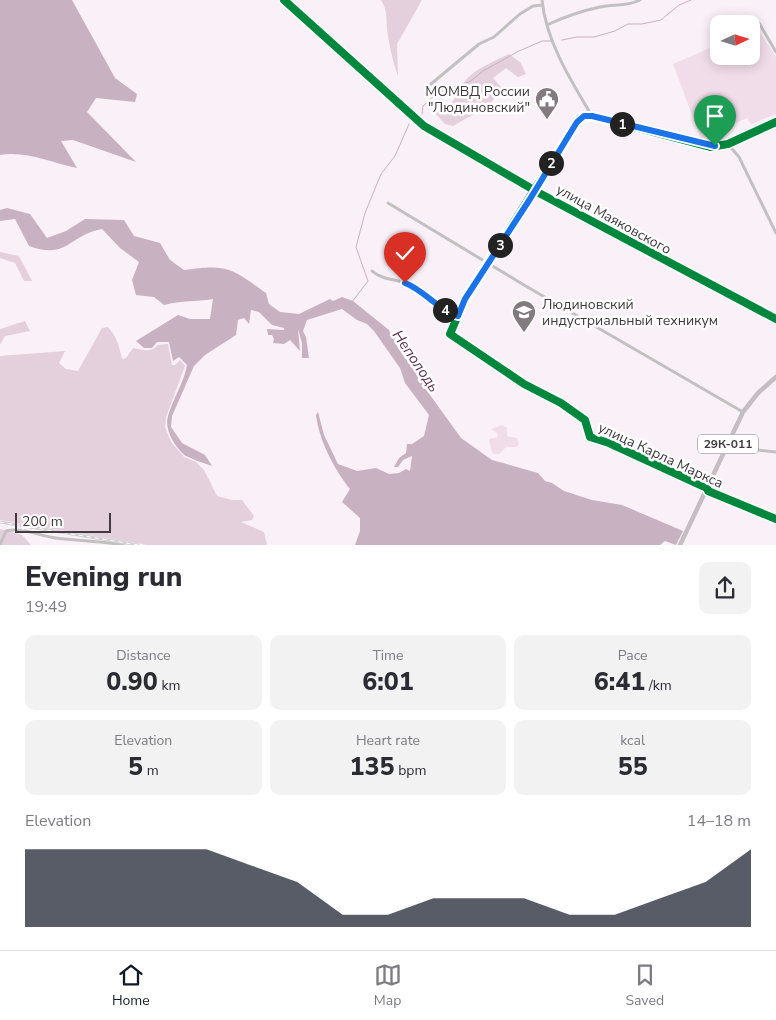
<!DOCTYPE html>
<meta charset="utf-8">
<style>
body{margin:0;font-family:"Nunito Sans",sans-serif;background:#f2f2f3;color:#2b2b33;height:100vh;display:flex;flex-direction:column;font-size:19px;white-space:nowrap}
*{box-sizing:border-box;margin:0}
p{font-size:16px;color:#7c7c81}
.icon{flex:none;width:28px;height:28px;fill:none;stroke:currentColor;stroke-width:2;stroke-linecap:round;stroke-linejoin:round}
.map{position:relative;height:545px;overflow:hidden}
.drawer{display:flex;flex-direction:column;background:#fff;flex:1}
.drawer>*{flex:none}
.needle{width:32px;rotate:86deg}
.fabs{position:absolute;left:710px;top:15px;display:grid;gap:10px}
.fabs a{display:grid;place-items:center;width:50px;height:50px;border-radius:10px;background:#fff;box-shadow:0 2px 12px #0003;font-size:25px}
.scale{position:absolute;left:15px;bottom:12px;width:96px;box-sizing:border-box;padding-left:5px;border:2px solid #413a3e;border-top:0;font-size:14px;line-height:18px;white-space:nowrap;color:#413a3e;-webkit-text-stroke:4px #fff;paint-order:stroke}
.pin{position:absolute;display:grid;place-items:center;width:42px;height:42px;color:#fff;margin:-51px -21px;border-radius:50% 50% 50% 0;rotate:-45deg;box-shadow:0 0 5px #0007}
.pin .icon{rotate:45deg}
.km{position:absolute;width:25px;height:25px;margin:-12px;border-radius:50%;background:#222;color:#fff;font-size:14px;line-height:25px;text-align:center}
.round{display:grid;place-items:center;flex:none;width:52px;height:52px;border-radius:10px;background:#f2f2f3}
.overview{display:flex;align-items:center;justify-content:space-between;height:85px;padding:0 25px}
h1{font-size:28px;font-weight:800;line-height:38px}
.figures{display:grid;grid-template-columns:repeat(3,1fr);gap:8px;height:85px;padding:5px 25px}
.figures div{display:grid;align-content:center;border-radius:10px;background:#f2f2f3;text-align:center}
.figures b{font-size:25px;font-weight:800}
.figures small{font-size:14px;font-weight:400}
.figures p{font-size:14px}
.chart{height:140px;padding:10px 25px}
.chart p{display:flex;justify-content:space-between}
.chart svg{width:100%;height:90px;margin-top:5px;fill:#111827;opacity:.7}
.tabs{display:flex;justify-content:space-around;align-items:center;height:70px;border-top:1px solid #e1e1e2;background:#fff;font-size:14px;color:#7c7c81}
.tabs a{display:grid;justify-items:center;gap:2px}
.tabs .active{color:#111827}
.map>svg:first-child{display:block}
.green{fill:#f1ddea}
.forest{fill:#e4cfdd}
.water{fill:#c8b1c0}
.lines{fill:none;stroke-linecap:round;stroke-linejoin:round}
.stream{stroke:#c8b1c0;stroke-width:1}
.minor{stroke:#c3c0c2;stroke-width:3}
.tertiary{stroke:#c3c0c2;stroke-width:4}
.primary{stroke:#c5bdc2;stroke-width:4.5}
.rail-casing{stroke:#d3d0d2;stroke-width:3}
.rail{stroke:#fff;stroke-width:1;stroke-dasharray:4;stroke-linecap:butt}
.cycleway-casing{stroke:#fff;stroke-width:11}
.cycleway{stroke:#00873e;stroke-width:8}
.route-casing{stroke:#fff;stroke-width:10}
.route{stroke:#1a73e8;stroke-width:6}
.labels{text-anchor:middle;stroke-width:5;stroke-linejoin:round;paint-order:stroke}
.shield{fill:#fff;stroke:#7a7578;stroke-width:1}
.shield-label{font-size:12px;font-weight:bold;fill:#413a3e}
.poi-label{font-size:14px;fill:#413a3e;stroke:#fff;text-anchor:end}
.street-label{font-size:14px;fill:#413a3e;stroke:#fff}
.water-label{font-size:15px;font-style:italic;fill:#5c3351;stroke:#fff}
</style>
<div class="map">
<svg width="776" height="545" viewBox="0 0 776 545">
<rect width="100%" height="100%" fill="#faf0f7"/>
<path class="green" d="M758,29L776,57V114L751,124L747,118L701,139L673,64L719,44V56H751V31Z
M502,425L507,428V436L517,438L519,444L516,447H506L499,454H494L491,450L489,439L498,437L497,433L491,429Z"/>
<path class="forest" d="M381,0H422L397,44L398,76C393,63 389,43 387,30C386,18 388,11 381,0Z
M509,54L520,62L526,74L518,77L506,68L493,78L501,87L490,105L453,126L445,124L434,112L435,101L442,98L444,108C457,102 456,92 465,81C474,69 495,61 509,54Z
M0,252L19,256L32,281H24L15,263L0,258Z
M25,321L30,331L5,336L0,345V329Z
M108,327C117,337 119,346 122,359L126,358L133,348C143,350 151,353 158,345L168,344L172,365H175L180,360L185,366L166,417L165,427L171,442L184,457L196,462L204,470L217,496L232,500H242L254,516L252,520L241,522L264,532L267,545H147L0,520V356L65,351L59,363L66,369L78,371L102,328Z
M0,529L22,535L31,545H0Z"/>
<path class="water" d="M0,0H72L115,78L137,94L135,102L96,98L87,112L136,162L73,140L61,141L77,168C54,163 23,150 0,155Z
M7,208L30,214L47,238L66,231L85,219L124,220L134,236L160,243L170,260L184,270C228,264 231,268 266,293L269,304L280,312L299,314L330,299L333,301L342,297L353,301L389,330L392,337H396L394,340L395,343L419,378L423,381L431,377L425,384V388L461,438L492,460L538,473L545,481L552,483L564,491L592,500L622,505L683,531L676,545L665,541L660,545H355L360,531V518L342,502L350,489C334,469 319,440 316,415L318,412L324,435L338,464L357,471L376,468L389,474L399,473L406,469L410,471L412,456L403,460L398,467H394L399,458L406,453L407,444H412L424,436L429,415L405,383L400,368L374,331L367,324L357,320L342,309L307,320L303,331L306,337L309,358H302V343L298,329L300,351L290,340L284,344L273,343L274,339L272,335H268L267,329L284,330V328L272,325L259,312L251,310L249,324L244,318L238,320L236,335L205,355L194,366L172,416L171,427L182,443L205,455L212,466C204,463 194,460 186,456C175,448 164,429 168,416C173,398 184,383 187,365L179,357L173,361L169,342H157L152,348H144L136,341L178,315L190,319H210L213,299C196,302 181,300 164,305L154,297L136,295L132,280L139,262L120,248L102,229C69,235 68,260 29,246L15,219L0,221V210Z"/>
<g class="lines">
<path class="stream" d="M562,40L577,37H594L615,31L628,24H642L661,20L679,5L691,0
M422,114L423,106L437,93L471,81L483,71L519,51L542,41H551
M352,302L368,281L356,247L365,213L381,174L395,156L409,124"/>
<path class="minor" d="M542,0C546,41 571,81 592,116
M759,23L776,52
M547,25C564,17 581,11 600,7C614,4 626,7 640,0
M431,84L479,44L494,37L520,14L533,6L542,5
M728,144L739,157L776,233
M534,190L465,299L450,334L524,384L561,403L585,420L590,437L609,443L707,488L708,491L776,519
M388,203L524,285L743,412
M372,271C382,280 396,279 408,284C425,292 442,312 458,316
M727,445L728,447L776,452
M0,545L6,531C23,527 39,536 56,538C78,541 100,541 123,545"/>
<path class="tertiary" d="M284,0L424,126L539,193L776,319
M534,190L577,122L584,116H592L710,147L728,144L776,122"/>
<path class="primary" d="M680,545L743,412L758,393L776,377"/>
<g class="rail-casing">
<path id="rail" d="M0,522L138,545"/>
</g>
<use href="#rail" class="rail"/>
<g class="cycleway-casing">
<path id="cycleway" d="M284,0L424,126L539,193L776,319
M776,122L728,144L710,147L592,116L580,118L465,299L450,334L524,384L561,403L585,420L590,437L609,443L707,488L708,491L776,519"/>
</g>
<use href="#cycleway" class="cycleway"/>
</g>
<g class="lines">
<g class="route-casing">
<path id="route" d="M405,283C424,290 441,312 458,316L465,299L530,199L577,122L584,116H592L715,146"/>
</g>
<use href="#route" class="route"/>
</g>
<defs>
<g id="civic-pin" transform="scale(1.25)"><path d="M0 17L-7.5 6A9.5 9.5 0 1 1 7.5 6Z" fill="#827a7f" stroke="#fff"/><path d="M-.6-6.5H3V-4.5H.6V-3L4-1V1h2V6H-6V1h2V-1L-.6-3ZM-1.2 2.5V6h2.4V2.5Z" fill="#fff"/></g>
<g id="university-pin" transform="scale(1.25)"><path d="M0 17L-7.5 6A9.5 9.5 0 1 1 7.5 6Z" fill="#827a7f" stroke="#fff"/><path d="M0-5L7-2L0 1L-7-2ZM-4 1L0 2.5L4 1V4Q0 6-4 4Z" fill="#fff"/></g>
</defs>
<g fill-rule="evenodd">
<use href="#civic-pin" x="547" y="99"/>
<use href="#university-pin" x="524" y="312"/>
</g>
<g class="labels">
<rect class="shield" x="698" y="434.5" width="60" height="19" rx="4"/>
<g class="shield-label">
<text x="728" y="448">29К-011</text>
</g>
<g class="poi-label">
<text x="530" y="96">МОМВД России<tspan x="530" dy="16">"Людиновский"</tspan></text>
<text x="542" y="309" text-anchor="start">Людиновский<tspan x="542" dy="16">индустриальный техникум</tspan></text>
</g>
<g class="street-label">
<text transform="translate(614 219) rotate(29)" y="5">улица Маяковского</text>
<text transform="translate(661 455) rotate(25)" y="5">улица Карла Маркса</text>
</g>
<g class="water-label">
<text transform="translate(416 361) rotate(56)" y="5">Неполодь</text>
</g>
</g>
</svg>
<div class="fabs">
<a><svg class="needle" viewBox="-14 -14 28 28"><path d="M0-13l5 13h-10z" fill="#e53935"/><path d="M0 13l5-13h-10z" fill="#7c7c81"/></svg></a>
</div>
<div class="scale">200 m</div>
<div class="pin" style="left:715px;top:146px;background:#1e9e55"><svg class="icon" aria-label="arrive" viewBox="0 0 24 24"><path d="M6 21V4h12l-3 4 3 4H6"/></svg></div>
<div class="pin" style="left:405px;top:283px;background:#d93025"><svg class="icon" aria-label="check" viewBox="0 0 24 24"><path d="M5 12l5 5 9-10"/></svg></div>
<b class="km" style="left:622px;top:124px">1</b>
<b class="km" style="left:551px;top:163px">2</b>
<b class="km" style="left:500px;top:245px">3</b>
<b class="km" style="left:445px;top:310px">4</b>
</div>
<section class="drawer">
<div class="overview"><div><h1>Evening run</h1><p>19:49</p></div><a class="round"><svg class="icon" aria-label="share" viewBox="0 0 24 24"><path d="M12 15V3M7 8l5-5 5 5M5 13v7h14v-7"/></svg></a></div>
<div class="figures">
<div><p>Distance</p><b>0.90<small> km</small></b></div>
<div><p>Time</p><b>6:01</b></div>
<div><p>Pace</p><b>6:41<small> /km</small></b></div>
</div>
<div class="figures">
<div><p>Elevation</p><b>5<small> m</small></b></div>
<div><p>Heart rate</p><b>135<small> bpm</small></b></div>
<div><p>kcal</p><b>55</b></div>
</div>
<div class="chart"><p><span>Elevation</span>14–18 m</p>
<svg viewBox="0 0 160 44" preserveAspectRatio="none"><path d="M0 44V6L10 6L20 6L30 6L40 6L50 14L60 22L70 38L80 38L90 30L100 30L110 30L120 38L130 38L140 30L150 22L160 6V44z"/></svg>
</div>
</section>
<nav class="tabs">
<a class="active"><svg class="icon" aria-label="home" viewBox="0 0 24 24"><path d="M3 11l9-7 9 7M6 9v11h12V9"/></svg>Home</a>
<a><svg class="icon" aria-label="map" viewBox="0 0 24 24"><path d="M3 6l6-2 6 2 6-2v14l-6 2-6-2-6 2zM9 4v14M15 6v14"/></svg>Map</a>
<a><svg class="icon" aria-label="saved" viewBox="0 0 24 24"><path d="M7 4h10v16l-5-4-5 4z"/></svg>Saved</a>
</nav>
